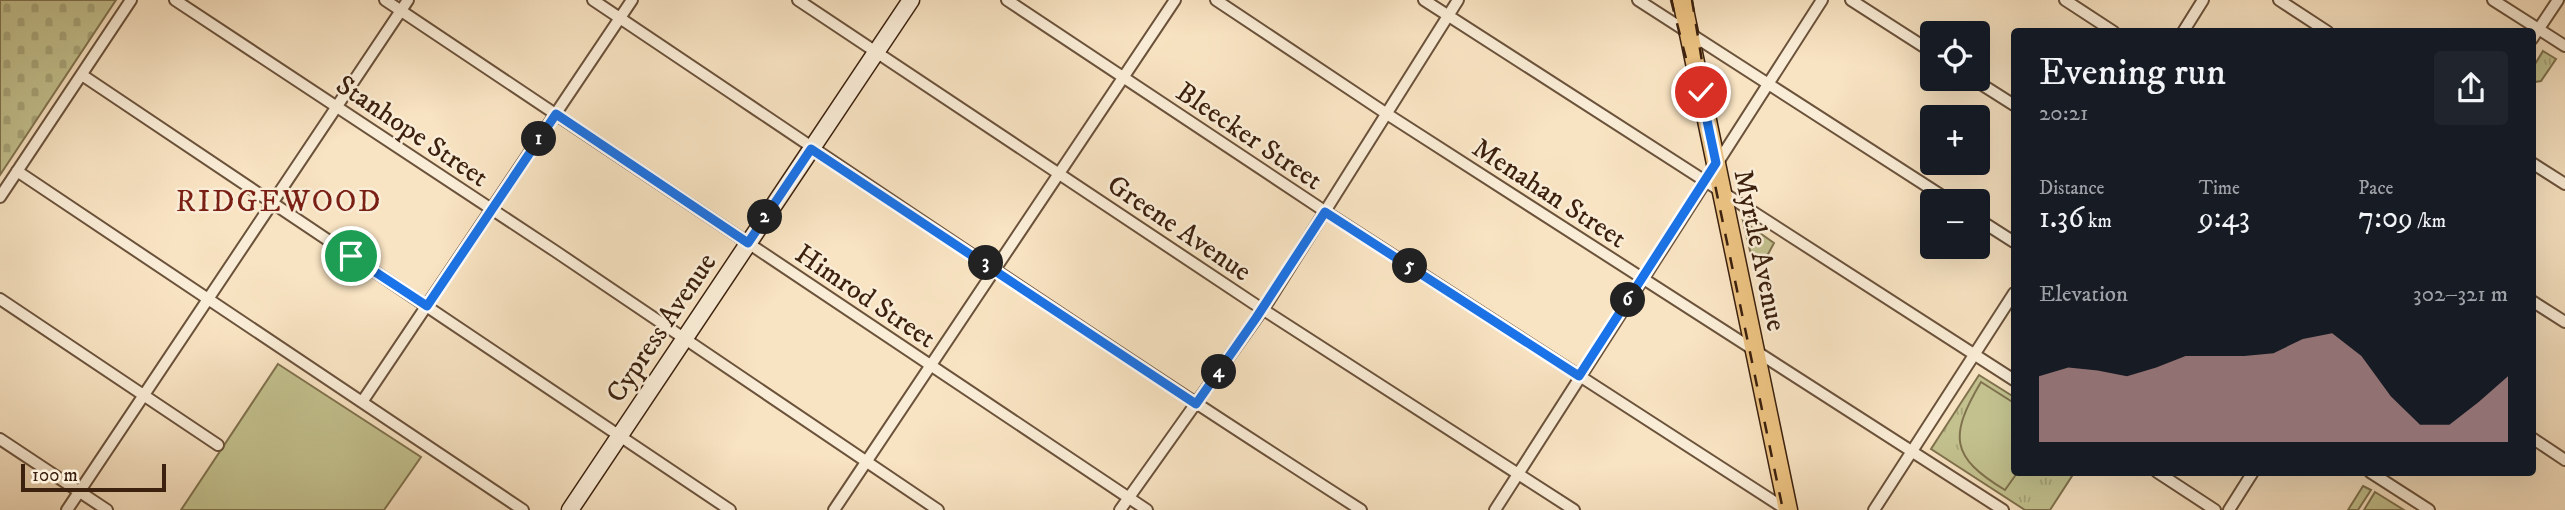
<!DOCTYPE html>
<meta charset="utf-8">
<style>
body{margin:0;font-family:"IM FELL DW Pica",serif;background:#20242c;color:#f1f3f6;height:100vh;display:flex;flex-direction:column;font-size:26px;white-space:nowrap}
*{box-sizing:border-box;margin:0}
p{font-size:23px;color:#9ea1a6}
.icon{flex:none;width:38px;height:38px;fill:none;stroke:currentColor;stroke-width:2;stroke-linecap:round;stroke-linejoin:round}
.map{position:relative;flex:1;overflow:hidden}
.side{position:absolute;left:2011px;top:28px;width:525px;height:448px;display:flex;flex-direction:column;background:#171b24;border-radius:7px;box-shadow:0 7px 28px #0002}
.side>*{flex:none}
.buttons{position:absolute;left:1920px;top:21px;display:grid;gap:14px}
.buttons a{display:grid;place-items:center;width:70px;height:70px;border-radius:7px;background:#171b24;box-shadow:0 7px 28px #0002;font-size:35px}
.scale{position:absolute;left:21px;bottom:18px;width:145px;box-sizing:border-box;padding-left:7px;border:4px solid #3c210e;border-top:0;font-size:19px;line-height:24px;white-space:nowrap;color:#3c210e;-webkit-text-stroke:5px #faedd7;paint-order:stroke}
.pin{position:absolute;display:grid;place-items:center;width:60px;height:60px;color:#fff;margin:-30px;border:4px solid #fff;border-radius:50%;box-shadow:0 2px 7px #0007}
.km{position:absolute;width:35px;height:35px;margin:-18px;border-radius:50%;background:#222;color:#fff;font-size:19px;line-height:35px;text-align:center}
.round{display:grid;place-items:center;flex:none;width:74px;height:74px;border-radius:7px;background:#20242c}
.head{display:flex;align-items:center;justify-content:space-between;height:119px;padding:0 28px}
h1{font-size:38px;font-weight:600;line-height:52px}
.figures{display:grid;grid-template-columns:repeat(3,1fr);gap:10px;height:119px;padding:7px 28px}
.figures div{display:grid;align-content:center}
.figures b{font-size:30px;font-weight:600}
.figures small{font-size:19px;font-weight:400}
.figures p{font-size:19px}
.chart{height:196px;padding:14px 28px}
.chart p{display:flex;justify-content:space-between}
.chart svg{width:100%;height:126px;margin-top:7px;fill:#c59692;opacity:.7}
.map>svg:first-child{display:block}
.grass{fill:url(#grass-tufts);stroke:#80724e;stroke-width:2}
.cemetery{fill:url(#cemetery-stones);stroke:#80724e;stroke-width:2}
.garden{fill:#c3c28f;stroke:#80724e;stroke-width:2}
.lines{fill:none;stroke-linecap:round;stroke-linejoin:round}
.street-casing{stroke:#6b523b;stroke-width:14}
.secondary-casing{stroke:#3c210e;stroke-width:19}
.primary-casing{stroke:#3c210e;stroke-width:21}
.street{stroke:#faedd7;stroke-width:10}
.secondary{stroke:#faedd7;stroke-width:16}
.primary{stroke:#ecc281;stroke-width:18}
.rail{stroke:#3c210e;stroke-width:2.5;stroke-dasharray:12 12;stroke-linecap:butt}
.route-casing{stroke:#fff;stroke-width:14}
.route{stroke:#1a73e8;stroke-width:9}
.labels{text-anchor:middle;stroke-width:5;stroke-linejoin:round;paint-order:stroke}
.street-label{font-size:28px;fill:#3c210e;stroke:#faedd7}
.neighbourhood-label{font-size:30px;letter-spacing:2px;fill:#7a1f14;stroke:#faedd7}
</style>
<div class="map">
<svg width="2565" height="510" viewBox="0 0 2565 510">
<defs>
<pattern id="grass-tufts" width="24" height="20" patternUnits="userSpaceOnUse" patternTransform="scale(1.75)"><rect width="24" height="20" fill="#c3c28f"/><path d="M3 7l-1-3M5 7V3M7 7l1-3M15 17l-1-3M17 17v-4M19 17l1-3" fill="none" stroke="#a8a67a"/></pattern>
<pattern id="cemetery-stones" width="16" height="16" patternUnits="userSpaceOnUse" patternTransform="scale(1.75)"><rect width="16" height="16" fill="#c3c28f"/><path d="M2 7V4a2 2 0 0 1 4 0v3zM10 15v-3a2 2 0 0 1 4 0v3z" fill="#a8a67a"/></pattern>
</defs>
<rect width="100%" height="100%" fill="#f8e3c2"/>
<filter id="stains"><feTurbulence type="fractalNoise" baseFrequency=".00286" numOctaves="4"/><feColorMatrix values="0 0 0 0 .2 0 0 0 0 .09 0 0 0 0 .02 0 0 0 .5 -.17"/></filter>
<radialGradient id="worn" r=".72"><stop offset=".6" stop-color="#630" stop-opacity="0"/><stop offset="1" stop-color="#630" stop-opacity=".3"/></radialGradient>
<path class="grass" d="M2543,51L2556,59L2541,81L2535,82L2532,80V69Z
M1979,375L2014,397V472L2074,473L2050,510H2025L1931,449Z
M2375,492L2404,510H2364Z"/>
<path class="cemetery" d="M0,0H116L0,175Z"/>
<path class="garden" d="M1743,221L1774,243L1767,256L1752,259Z
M278,364L421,457L384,510H181Z
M1981,382L2014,403V472L2017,473L2005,490C1950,457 1949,436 1981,382Z
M2363,486L2371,490L2358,510H2348Z"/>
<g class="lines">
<g class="street-casing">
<path id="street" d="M175,0L555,251L938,510
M385,0L1147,510
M593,0C848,171 1102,344 1361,510
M798,0L1253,303L1574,510
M1007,0L1326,212L1787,510
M1216,0L1387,114L2003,510
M1424,0L2014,380
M1638,0L1950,201
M1851,0L1932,52
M2065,0L2114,32
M2279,0L2328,32
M2493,0L2565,46
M2183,32L2203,0
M2532,39L2558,0
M82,75L730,510
M1973,79L2014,105
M2532,163L2565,184
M17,171L523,510
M0,197L131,0
M1978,219L2014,242
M0,299L218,445
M2532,301L2565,322
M362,402L632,0
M2532,438L2565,460
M0,439L107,510
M2157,472L2215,510
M2370,472L2429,510
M67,510L408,0
M834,510L1175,0
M1120,510L1268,302L1458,0
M1495,510L1822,0
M1874,510L2014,293
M2229,510L2253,472"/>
</g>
<g class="secondary-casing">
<path id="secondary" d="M570,510L911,0"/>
</g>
<g class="primary-casing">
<path id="primary" d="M1682,0L1788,510"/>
</g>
<use href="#street" class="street"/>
<use href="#secondary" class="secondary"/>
<use href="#primary" class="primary"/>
<path class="rail" d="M1671,0L1700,113L1783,510
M1692,0L1712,123"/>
</g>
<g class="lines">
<g class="route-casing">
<path id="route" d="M351,256L427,306L556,114L748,243L811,149L1196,404L1256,318L1325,212L1579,376L1716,163L1701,92"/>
</g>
<use href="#route" class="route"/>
</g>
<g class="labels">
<g class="street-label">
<text transform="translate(413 130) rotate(34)" y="10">Stanhope Street</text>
<text transform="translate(1250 135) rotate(34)" y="10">Bleecker Street</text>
<text transform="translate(1550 192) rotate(33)" y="10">Menahan Street</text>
<text transform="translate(1180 227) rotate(34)" y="10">Greene Avenue</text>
<text transform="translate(1761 250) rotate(78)" y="10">Myrtle Avenue</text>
<text transform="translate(866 295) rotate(34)" y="10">Himrod Street</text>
<text transform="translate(660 327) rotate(-56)" y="10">Cypress Avenue</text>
</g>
<g class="neighbourhood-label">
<text x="279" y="211">RIDGEWOOD</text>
</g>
</g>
<rect width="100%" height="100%" filter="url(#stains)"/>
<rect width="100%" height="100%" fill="url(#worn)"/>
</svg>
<div class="buttons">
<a><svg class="icon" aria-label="locate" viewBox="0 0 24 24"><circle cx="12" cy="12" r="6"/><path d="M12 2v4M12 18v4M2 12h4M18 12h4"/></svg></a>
<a>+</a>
<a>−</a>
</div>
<div class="scale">100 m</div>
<div class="pin" style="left:351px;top:256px;background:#1e9e55"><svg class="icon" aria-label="arrive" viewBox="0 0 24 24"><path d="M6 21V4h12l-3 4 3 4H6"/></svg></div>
<div class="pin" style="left:1701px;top:92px;background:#d93025"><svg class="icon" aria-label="check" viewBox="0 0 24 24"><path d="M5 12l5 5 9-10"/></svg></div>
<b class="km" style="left:539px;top:139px">1</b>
<b class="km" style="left:765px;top:217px">2</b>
<b class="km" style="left:986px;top:263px">3</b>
<b class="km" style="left:1219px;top:372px">4</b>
<b class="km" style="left:1410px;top:266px">5</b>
<b class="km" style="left:1628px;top:300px">6</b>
<section class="side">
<div class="head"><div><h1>Evening run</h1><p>20:21</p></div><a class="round"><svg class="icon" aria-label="share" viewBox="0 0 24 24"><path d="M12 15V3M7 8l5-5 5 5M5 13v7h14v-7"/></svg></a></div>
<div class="figures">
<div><p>Distance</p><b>1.36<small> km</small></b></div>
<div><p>Time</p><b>9:43</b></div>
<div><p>Pace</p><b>7:09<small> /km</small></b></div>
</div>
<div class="chart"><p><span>Elevation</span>302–321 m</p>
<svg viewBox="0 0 160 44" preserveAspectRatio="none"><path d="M0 44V21L10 18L20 19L30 21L40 18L50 14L60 14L70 14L80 13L90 8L100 6L110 14L120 28L130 38L140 38L150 30L160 21V44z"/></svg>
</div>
</section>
</div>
